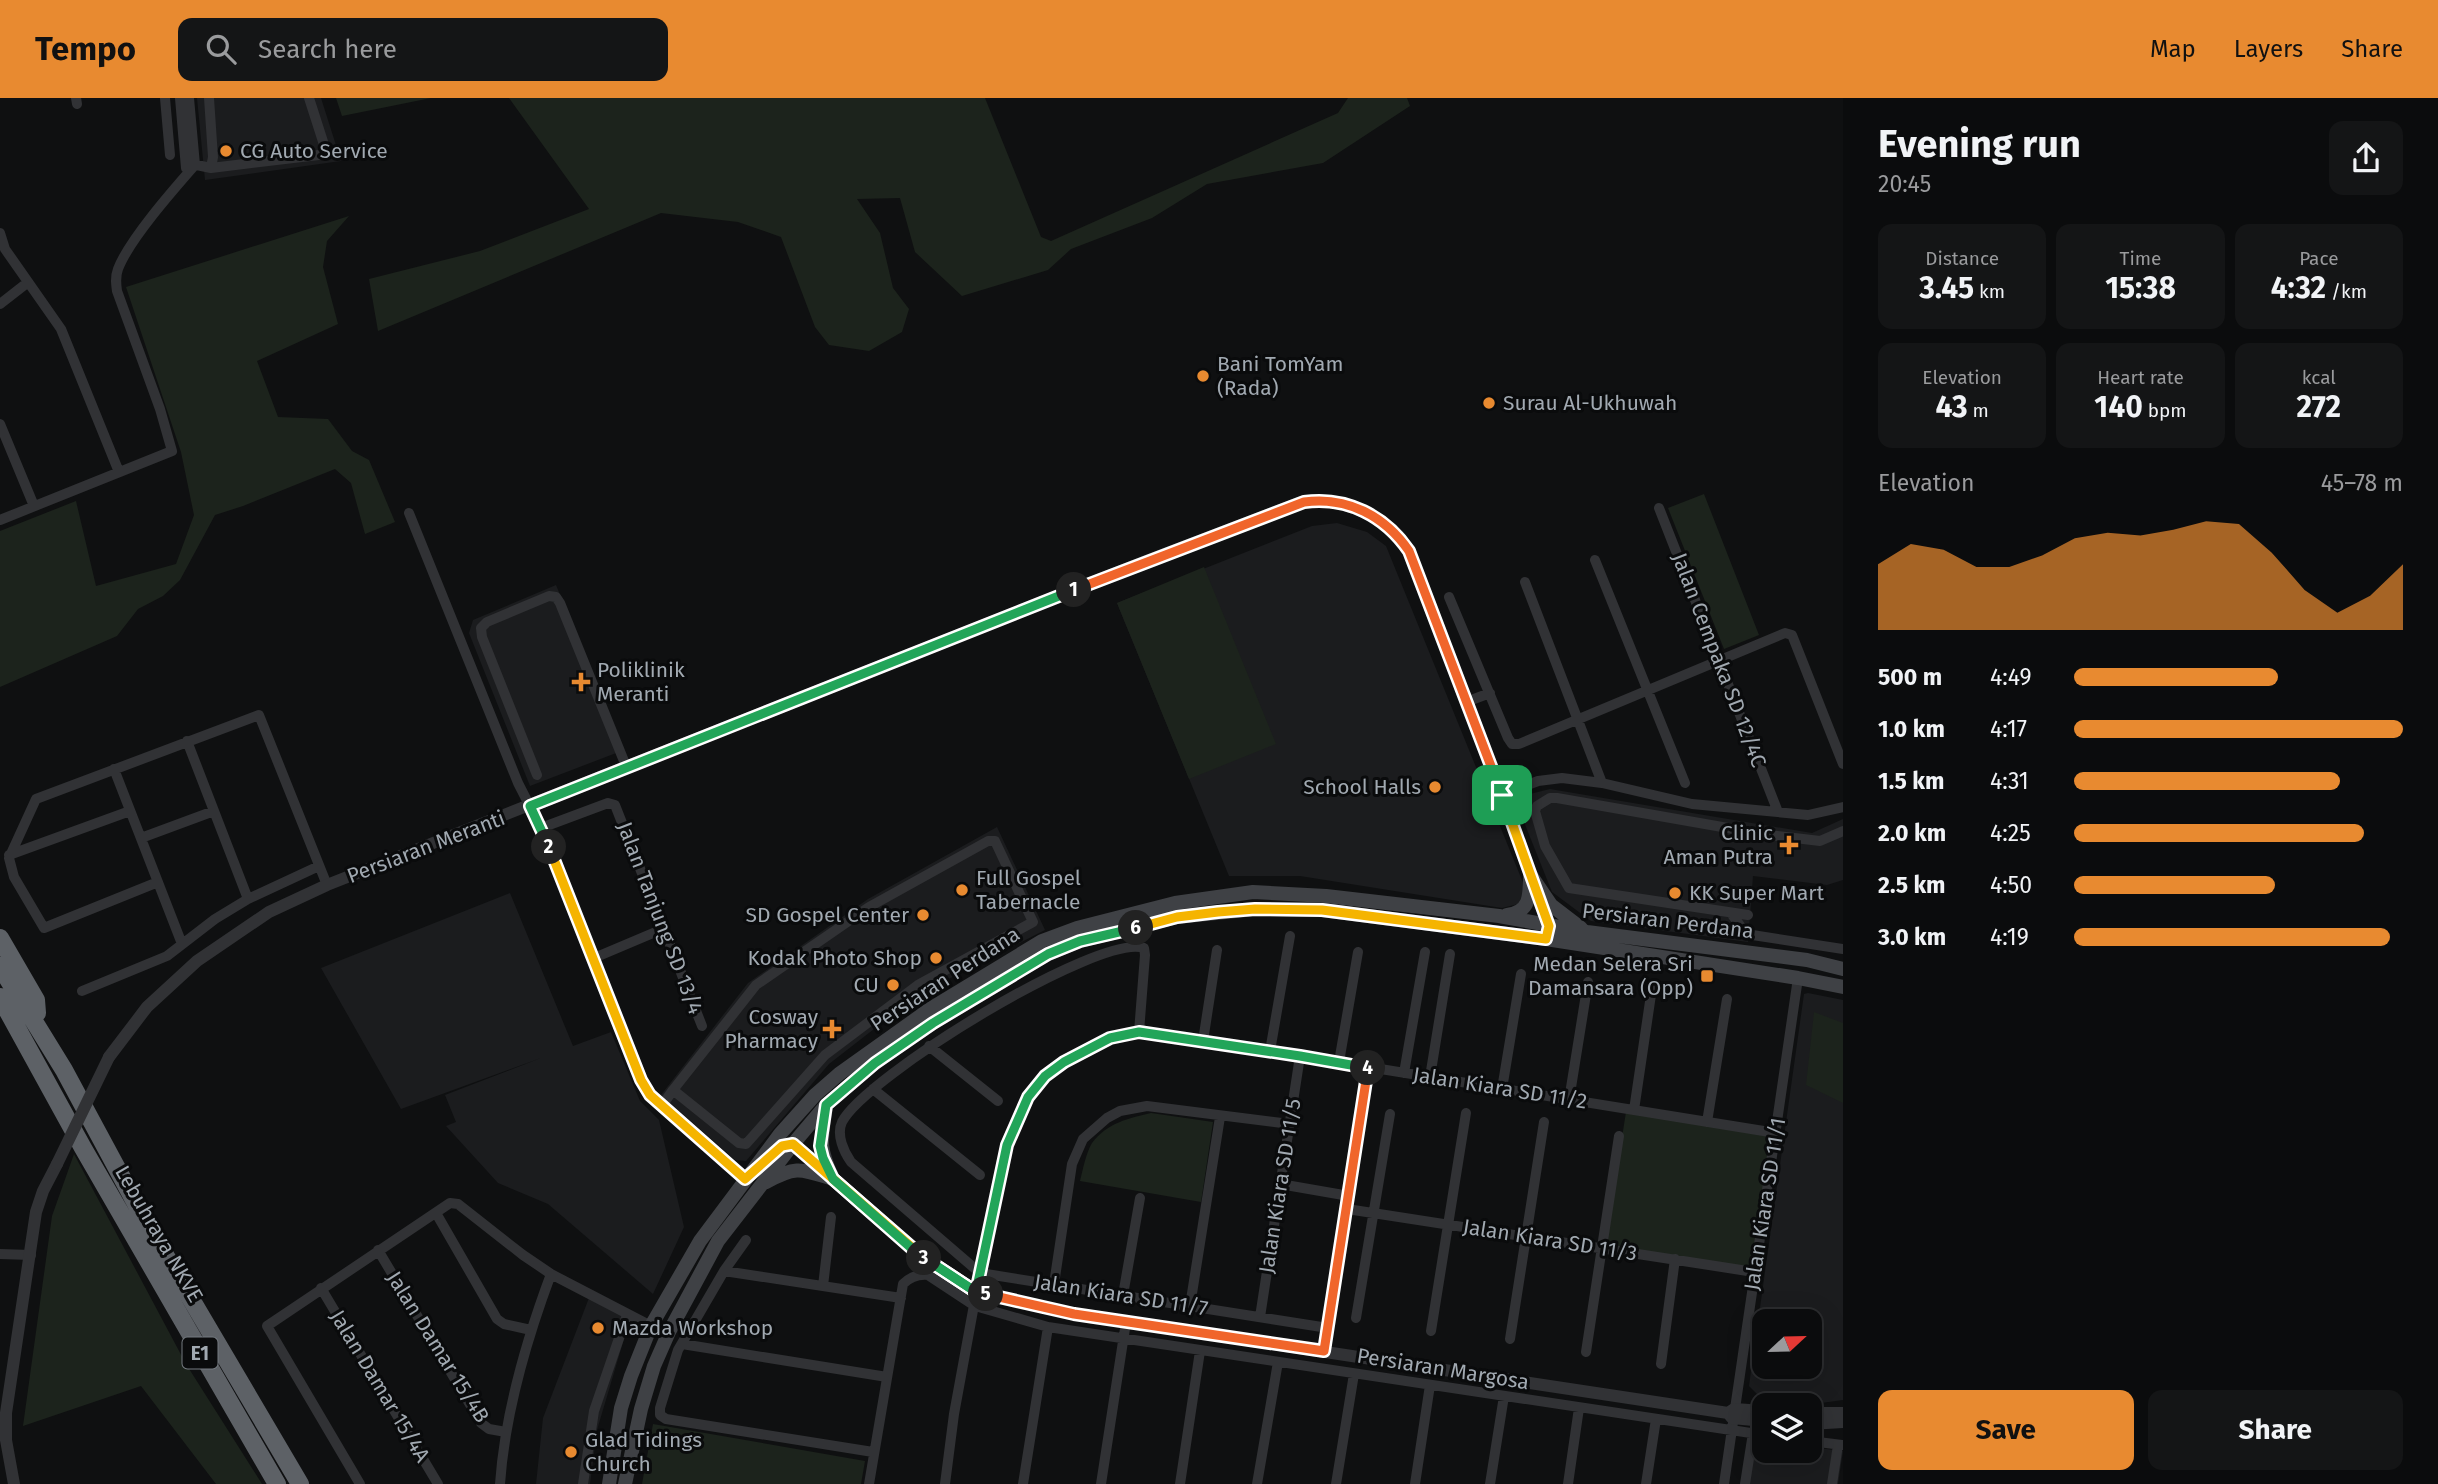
<!DOCTYPE html>
<meta charset="utf-8">
<style>
body{margin:0;font-family:"Fira Sans",sans-serif;background:#141516;color:#f1f3f6;height:100vh;display:flex;flex-direction:column;font-size:26px;white-space:nowrap}
*{box-sizing:border-box;margin:0}
p{font-size:23px;color:#9a9b9d}
.icon{flex:none;width:38px;height:38px;fill:none;stroke:currentColor;stroke-width:2;stroke-linecap:round;stroke-linejoin:round}
.map{position:relative;flex:1;overflow:hidden}
.drawer{display:flex;flex-direction:column;background:#0b0c0d;width:595px}
.drawer>*{flex:none}
.needle{width:46px;rotate:68deg}
.tools{position:absolute;left:1752px;top:1211px;display:grid;gap:14px}
.tools a{display:grid;place-items:center;width:70px;height:70px;border-radius:14px;background:#0b0c0d;box-shadow:0 7px 28px #0002,0 0 0 2px #2b2c2e;font-size:35px}
.pin{position:absolute;display:grid;place-items:center;width:60px;height:60px;color:#fff;margin:-30px;border-radius:14px;box-shadow:0 4px 10px #0006}
.km{position:absolute;width:35px;height:35px;margin:-18px;border-radius:50%;background:#222;color:#fff;font-size:19px;line-height:35px;text-align:center}
.round{display:grid;place-items:center;flex:none;width:74px;height:74px;border-radius:14px;background:#141516}
.summary{display:flex;align-items:center;justify-content:space-between;height:119px;padding:0 35px}
h1{font-size:38px;font-weight:700;line-height:52px}
.stats{display:grid;grid-template-columns:repeat(3,1fr);gap:10px;height:119px;padding:7px 35px}
.stats div{display:grid;align-content:center;border-radius:14px;background:#141516;text-align:center}
.stats b{font-size:30px;font-weight:700}
.stats small{font-size:19px;font-weight:400}
.stats p{font-size:19px}
.chart{height:196px;padding:14px 35px}
.chart p{display:flex;justify-content:space-between}
.chart svg{width:100%;height:126px;margin-top:7px;fill:#e88a30;opacity:.7}
.action{display:flex;gap:14px;margin-top:auto;padding:14px 35px}
.action a{flex:1;height:80px;border-radius:14px;background:#e88a30;color:#111;font-size:28px;font-weight:700;line-height:80px;text-align:center}
.action a+a{background:#141516;color:#f1f3f6}
ul{padding:0 35px;list-style:none;font-size:23px}
li{display:grid;grid-template-columns:112px 84px 1fr;align-items:center;height:52px}
li i{height:18px;border-radius:9px;background:#e88a30}
header{display:flex;align-items:center;gap:42px;box-sizing:border-box;height:98px;padding:0 35px;background:#e88a30;color:#111}
header strong{font-size:33px}
nav{display:flex;gap:38px;margin-inline-start:auto;font-size:24px}
.search{width:490px;height:63px;background:#141516;display:flex;align-items:center;gap:18px;box-sizing:border-box;padding:0 24px;border-radius:14px;color:#9a9b9d;font-size:26px}
main{display:flex;flex:1;min-height:0}
.map>svg:first-child{display:block}
.built{fill:#1b1c1e;fill-rule:evenodd}
.green{fill:#1c231c}
.lines{fill:none;stroke-linecap:round;stroke-linejoin:round}
.minor{stroke:#313235;stroke-width:10}
.tertiary{stroke:#313235;stroke-width:12}
.secondary{stroke:#3f4145;stroke-width:14}
.motorway{stroke:#5d6166;stroke-width:18}
.tertiary-bridge{stroke:#313235;stroke-width:12}
.split-1-casing{stroke:#fff;stroke-width:14}
.split-2-casing{stroke:#fff;stroke-width:14}
.split-3-casing{stroke:#fff;stroke-width:14}
.split-4-casing{stroke:#fff;stroke-width:14}
.split-5-casing{stroke:#fff;stroke-width:14}
.split-6-casing{stroke:#fff;stroke-width:14}
.split-7-casing{stroke:#fff;stroke-width:14}
.split-1{stroke:#f0652b;stroke-width:9}
.split-2{stroke:#22a559;stroke-width:9}
.split-3{stroke:#f5b400;stroke-width:9}
.split-4{stroke:#22a559;stroke-width:9}
.split-5{stroke:#f0652b;stroke-width:9}
.split-6{stroke:#22a559;stroke-width:9}
.split-7{stroke:#f5b400;stroke-width:9}
.poi-dot{fill:#e88a30;stroke:#0a0b0c;stroke-width:2.5}
.labels{text-anchor:middle;stroke-width:6;stroke-linejoin:round;paint-order:stroke}
.shield{fill:#0a0b0c;stroke:#747a80;stroke-width:2}
.shield-label{font-size:19px;font-weight:bold;fill:#a1a9b1}
.poi-label{font-size:21px;fill:#a1a9b1;stroke:#0a0b0c;text-anchor:start}
.street-label{font-size:21px;fill:#a1a9b1;stroke:#0a0b0c}
</style>
<header>
<strong>Tempo</strong>
<div class="search"><svg class="icon" aria-label="search" viewBox="0 0 24 24"><circle cx="10" cy="10" r="6"/><path d="M15 15l6 6"/></svg>Search here</div>
<nav><a>Map</a><a>Layers</a><a>Share</a></nav>
</header>
<main>
<div class="map">
<svg width="1843" height="1386" viewBox="0 0 1843 1386">
<rect width="100%" height="100%" fill="#0f1011"/>
<path class="built" d="M197,0H321L341,63L205,82Z
M1337,425L1367,434L1386,448L1526,792L1518,806L1502,810L1300,778H1229L1117,505L1312,428Z
M556,487L624,652L530,688L469,535L473,522Z
M1550,691L1812,735L1843,721V782L1827,787L1753,778L1748,844L1591,823L1552,794L1520,714L1526,697Z
M997,729L1045,832L919,896L829,966L746,1063L735,1062L661,997L748,885L868,801Z
M510,795L573,948L611,934L640,1003L659,1022L684,1129L653,1196L548,1106L498,1085L446,1028L456,1024L445,997L541,960L401,1011L321,870Z
M1808,895L1843,902V1302L1814,1306L1763,1302L1749,1288L1804,896ZM1764,1223H1810V1269H1764Z
M592,1192L632,1214L597,1332L590,1386H536L543,1320Z
M1755,1342L1764,1343V1353H1810V1349L1843,1353L1838,1386H1747Z"/>
<path class="green" d="M336,0H431L342,18Z
M509,0H985L1041,139L1051,143L1338,15L1348,0H1407L1410,8L1323,65L1207,86L1152,120L1071,151L1048,172L962,198L915,154L900,100L857,101L880,135L893,190L909,211L902,234L869,253L829,247L815,229L781,139L738,124L661,115L378,233L369,181L480,153L589,111Z
M349,118L327,143L323,169L338,226L257,263L278,319L328,321L352,353L369,362L395,424L365,436L351,385L335,371L243,408L215,417L180,482L163,498L138,511L117,538L0,589V433L76,403L96,488L176,466L194,417L181,354L126,189Z
M1704,396L1759,537L1724,551L1668,410Z
M1204,469L1276,646L1189,681L1117,505Z
M1814,914L1843,925V1005L1806,987Z
M1626,1014L1772,1037L1752,1171L1605,1147Z
M1151,1015L1213,1024L1201,1104L1080,1083C1083,1071 1086,1055 1092,1045C1107,1025 1129,1020 1151,1015Z
M74,1056L186,1266L262,1386H216L141,1288L23,1328L52,1118Z
M653,1326L865,1363L861,1386H642Z"/>
<g class="lines">
<path class="minor" d="M76,0L77,6
M165,0L170,57
M180,0L186,70
M209,0L213,59L211,70
M187,65L211,70L327,56L309,0
M0,135L5,151L61,231L119,374
M0,206L27,185
M0,326L34,408
M1659,410L1778,714
M409,415L518,685L541,730L645,990L661,1009L745,1081
M0,422L172,353L160,311L117,193C116,186 115,179 118,171C129,142 173,92 195,67L189,0
M1595,462L1685,685
M1525,484L1602,685
M1449,499L1508,640L1512,646H1519L1785,535L1792,537L1794,542L1843,666
M1466,604L1490,595
M187,643L248,801
M114,671L182,846
M537,677L482,539L481,530L487,524L549,498L556,499L560,505L626,668
M1502,697L1538,683L1562,680L1602,685L1692,706L1808,717L1843,709
M541,730L608,705L615,707L702,928
M141,740L214,713
M9,757L130,713
M158,784L44,830L14,779L9,760L36,701L259,617L327,787
M1731,815L1746,836L1843,851
M1748,817L1569,790L1545,748L1535,713L1537,708L1550,700H1557L1762,736L1820,743L1843,733
M594,860L665,830
M82,893L167,858L215,821L248,801L319,768
M1139,934L1145,857L1144,850C1098,835 865,979 842,1024C836,1037 844,1054 851,1064L980,1175L1328,1230
M1203,943L1217,852
M929,948L998,1003
M1270,953L1290,838
M1339,964L1358,854
M1404,975L1425,854
M1430,979L1450,856
M873,991L980,1077
M1502,991L1521,876
M1569,1002L1588,884
M661,1009L673,992L756,887L869,809L988,743H995L1033,824L918,887L825,957L746,1046L739,1045L673,992
M1634,1012L1652,890
M1707,1024L1727,901
M1280,1086L1349,1098
M1347,1111L1754,1174
M436,1115L497,1221L504,1226L531,1232
M746,1142L724,1173L678,1252L660,1310V1317L666,1321L873,1354
M378,1152L481,1325L489,1331L506,1334
M0,1156L31,1157
M724,1173L901,1200
M1054,1186L1072,1066L1083,1041L1107,1020L1120,1013L1147,1008L1290,1026
M823,1188L831,1119
M321,1190L438,1386
M977,1194L1007,1047L1028,999L1045,978L1064,964L1110,940L1139,934L1300,958L1776,1035
M1123,1197L1140,1100
M1190,1208L1220,1019
M1260,1219L1300,958
M1356,1220L1390,1016
M1431,1233L1466,1015
M1510,1241L1544,1024
M682,1246L887,1279
M1324,1253L1369,969
M1586,1254L1619,1038
M1661,1266L1675,1161
M1810,1343L1842,1347
M360,1386L267,1228L450,1105L458,1106L523,1157L551,1176L651,1228
M500,1386C505,1314 526,1243 551,1176
M583,1386L594,1313L627,1217
M869,1386L903,1186C910,1179 918,1176 928,1177L975,1208L1048,1229L1764,1337
M945,1386L954,1316L974,1207
M1023,1386L1048,1229
M1101,1386L1126,1224
M1180,1386L1200,1253
M1257,1386L1278,1264
M1336,1386L1354,1276
M1415,1386L1430,1287
M1490,1386L1504,1298
M1568,1386L1579,1310
M1646,1386L1656,1321
M1724,1386L1798,880
M1745,1386L1753,1335
M1832,1386L1838,1347"/>
<path class="tertiary" d="M109,959L147,909L197,863L269,814L327,787L1146,463L1304,403L1322,402L1337,404L1370,416L1398,437L1409,453L1502,697L1548,828V833
M793,1046L917,1155L977,1194L1074,1216L1728,1315L1734,1311L1764,1313
M1728,1315L1732,1320L1764,1323
M1810,1315H1843
M1810,1326L1843,1324
M14,1386L6,1342V1315L36,1114L43,1093L57,1066"/>
<path class="secondary" d="M1530,776L1551,807L1581,830
M1507,817C1530,814 1530,798 1530,778
M826,1009C821,1043 818,1048 833,1081
M766,1084C797,1067 801,1071 833,1081
M609,1386L621,1310L631,1278L651,1228L700,1143L780,1036L815,997L839,976L930,911L1042,843L1077,830L1175,805L1253,794L1326,798L1499,818L1587,834L1807,862L1843,871
M625,1386L641,1311L654,1268L669,1234L718,1143L793,1046L826,1007L875,965L933,925L1048,856L1080,843L1177,819L1255,811L1322,812L1546,841L1798,880L1843,889"/>
<path class="motorway" d="M0,840L36,902L37,915
M0,868L64,972L148,1128L300,1386
M0,899L83,1050L277,1386"/>
<path class="tertiary-bridge" d="M57,1066L109,959"/>
</g>
<g class="lines">
<g class="split-1-casing">
<path id="split-1" d="M1074,492L1304,404C1347,398 1385,418 1409,453L1502,697"/>
</g>
<g class="split-2-casing">
<path id="split-2" d="M549,749L530,708L1074,492"/>
</g>
<g class="split-3-casing">
<path id="split-3" d="M549,749L641,982L650,997L745,1081L782,1048L793,1046L924,1160"/>
</g>
<g class="split-4-casing">
<path id="split-4" d="M924,1160L976,1194L1007,1047L1028,999L1045,978L1064,964L1110,940L1139,934L1300,958L1368,970"/>
</g>
<g class="split-5-casing">
<path id="split-5" d="M986,1196L1074,1216L1324,1253L1368,970"/>
</g>
<g class="split-6-casing">
<path id="split-6" d="M986,1196L976,1194L917,1155L833,1081L823,1060L820,1048L826,1007L875,965L933,925L1048,856L1080,843L1136,830"/>
</g>
<g class="split-7-casing">
<path id="split-7" d="M1136,830L1177,819L1218,814L1255,811L1322,812L1546,841L1549,828L1502,697"/>
</g>
<use href="#split-1" class="split-1"/>
<use href="#split-2" class="split-2"/>
<use href="#split-3" class="split-3"/>
<use href="#split-4" class="split-4"/>
<use href="#split-5" class="split-5"/>
<use href="#split-6" class="split-6"/>
<use href="#split-7" class="split-7"/>
</g>
<g class="poi-dot">
<circle cx="226" cy="53" r="7"/>
<circle cx="1203" cy="278" r="7"/>
<circle cx="1489" cy="305" r="7"/>
<path d="M577.5 573.5h7v7h7v7h-7v7h-7v-7h-7v-7h7z"/>
<circle cx="1435" cy="689" r="7"/>
<path d="M1785.5 736.5h7v7h7v7h-7v7h-7v-7h-7v-7h7z"/>
<circle cx="962" cy="792" r="7"/>
<circle cx="1675" cy="795" r="7"/>
<circle cx="923" cy="817" r="7"/>
<circle cx="936" cy="860" r="7"/>
<rect x="1700" y="871" width="14" height="14" rx="3.5"/>
<circle cx="893" cy="887" r="7"/>
<path d="M828.5 920.5h7v7h7v7h-7v7h-7v-7h-7v-7h7z"/>
<circle cx="598" cy="1230" r="7"/>
<circle cx="571" cy="1354" r="7"/>
</g>
<g class="labels">
<rect class="shield" x="182.5" y="1239.5" width="35" height="31" rx="5"/>
<g class="shield-label">
<text x="200" y="1262">E1</text>
</g>
<g class="poi-label">
<text x="240" y="60">CG Auto Service</text>
<text x="1217" y="273">Bani TomYam<tspan x="1217" dy="24">(Rada)</tspan></text>
<text x="1503" y="312">Surau Al-Ukhuwah</text>
<text x="597" y="579">Poliklinik<tspan x="597" dy="24">Meranti</tspan></text>
<text x="1421" y="696" text-anchor="end">School Halls</text>
<text x="1773" y="742" text-anchor="end">Clinic<tspan x="1773" dy="24">Aman Putra</tspan></text>
<text x="976" y="787">Full Gospel<tspan x="976" dy="24">Tabernacle</tspan></text>
<text x="1689" y="802">KK Super Mart</text>
<text x="909" y="824" text-anchor="end">SD Gospel Center</text>
<text x="922" y="867" text-anchor="end">Kodak Photo Shop</text>
<text x="1693" y="873" text-anchor="end">Medan Selera Sri<tspan x="1693" dy="24">Damansara (Opp)</tspan></text>
<text x="879" y="894" text-anchor="end">CU</text>
<text x="818" y="926" text-anchor="end">Cosway<tspan x="818" dy="24">Pharmacy</tspan></text>
<text x="612" y="1237">Mazda Workshop</text>
<text x="585" y="1349">Glad Tidings<tspan x="585" dy="24">Church</tspan></text>
</g>
<g class="street-label">
<text transform="translate(1719 562) rotate(69)" y="7">Jalan Cempaka SD 12/4C</text>
<text transform="translate(426 749) rotate(-21)" y="7">Persiaran Meranti</text>
<text transform="translate(660 820) rotate(69)" y="7">Jalan Tanjung SD 13/4</text>
<text transform="translate(1668 823) rotate(7)" y="7">Persiaran Perdana</text>
<text transform="translate(945 881) rotate(-33)" y="7">Persiaran Perdana</text>
<text transform="translate(1500 990) rotate(9)" y="7">Jalan Kiara SD 11/2</text>
<text transform="translate(1280 1088) rotate(-81)" y="7">Jalan Kiara SD 11/5</text>
<text transform="translate(1765 1106) rotate(-81)" y="7">Jalan Kiara SD 11/1</text>
<text transform="translate(159 1136) rotate(60)" y="7">Lebuhraya NKVE</text>
<text transform="translate(1550 1142) rotate(9)" y="7">Jalan Kiara SD 11/3</text>
<text transform="translate(1121 1197) rotate(9)" y="7">Jalan Kiara SD 11/7</text>
<text transform="translate(438 1249) rotate(58)" y="7">Jalan Damar 15/4B</text>
<text transform="translate(1443 1271) rotate(9)" y="7">Persiaran Margosa</text>
<text transform="translate(380 1288) rotate(59)" y="7">Jalan Damar 15/4A</text>
</g>
</g>
</svg>
<div class="tools">
<a><svg class="needle" viewBox="-14 -14 28 28"><path d="M0-13l5 13h-10z" fill="#e53935"/><path d="M0 13l5-13h-10z" fill="#9a9b9d"/></svg></a>
<a><svg class="icon" aria-label="layers" viewBox="0 0 24 24"><path d="M12 4l9 5-9 5-9-5zM3 14l9 5 9-5"/></svg></a>
</div>
<div class="pin" style="left:1502px;top:697px;background:#1e9e55"><svg class="icon" aria-label="arrive" viewBox="0 0 24 24"><path d="M6 21V4h12l-3 4 3 4H6"/></svg></div>
<b class="km" style="left:1074px;top:492px">1</b>
<b class="km" style="left:549px;top:749px">2</b>
<b class="km" style="left:924px;top:1160px">3</b>
<b class="km" style="left:1368px;top:970px">4</b>
<b class="km" style="left:986px;top:1196px">5</b>
<b class="km" style="left:1136px;top:830px">6</b>
</div>
<section class="drawer">
<div class="summary"><div><h1>Evening run</h1><p>20:45</p></div><a class="round"><svg class="icon" aria-label="share" viewBox="0 0 24 24"><path d="M12 15V3M7 8l5-5 5 5M5 13v7h14v-7"/></svg></a></div>
<div class="stats">
<div><p>Distance</p><b>3.45<small> km</small></b></div>
<div><p>Time</p><b>15:38</b></div>
<div><p>Pace</p><b>4:32<small> /km</small></b></div>
</div>
<div class="stats">
<div><p>Elevation</p><b>43<small> m</small></b></div>
<div><p>Heart rate</p><b>140<small> bpm</small></b></div>
<div><p>kcal</p><b>272</b></div>
</div>
<div class="chart"><p><span>Elevation</span>45–78 m</p>
<svg viewBox="0 0 160 44" preserveAspectRatio="none"><path d="M0 44V21L10 14L20 16L30 22L40 22L50 18L60 12L70 10L80 11L90 9L100 6L110 7L120 17L130 30L140 38L150 32L160 21V44z"/></svg>
</div>
<ul>
<li><b>500 m</b>4:49<i style="width:62%"></i></li>
<li><b>1.0 km</b>4:17<i style="width:100%"></i></li>
<li><b>1.5 km</b>4:31<i style="width:81%"></i></li>
<li><b>2.0 km</b>4:25<i style="width:88%"></i></li>
<li><b>2.5 km</b>4:50<i style="width:61%"></i></li>
<li><b>3.0 km</b>4:19<i style="width:96%"></i></li>
</ul>
<div class="action"><a>Save</a><a>Share</a></div>
</section>
</main>
